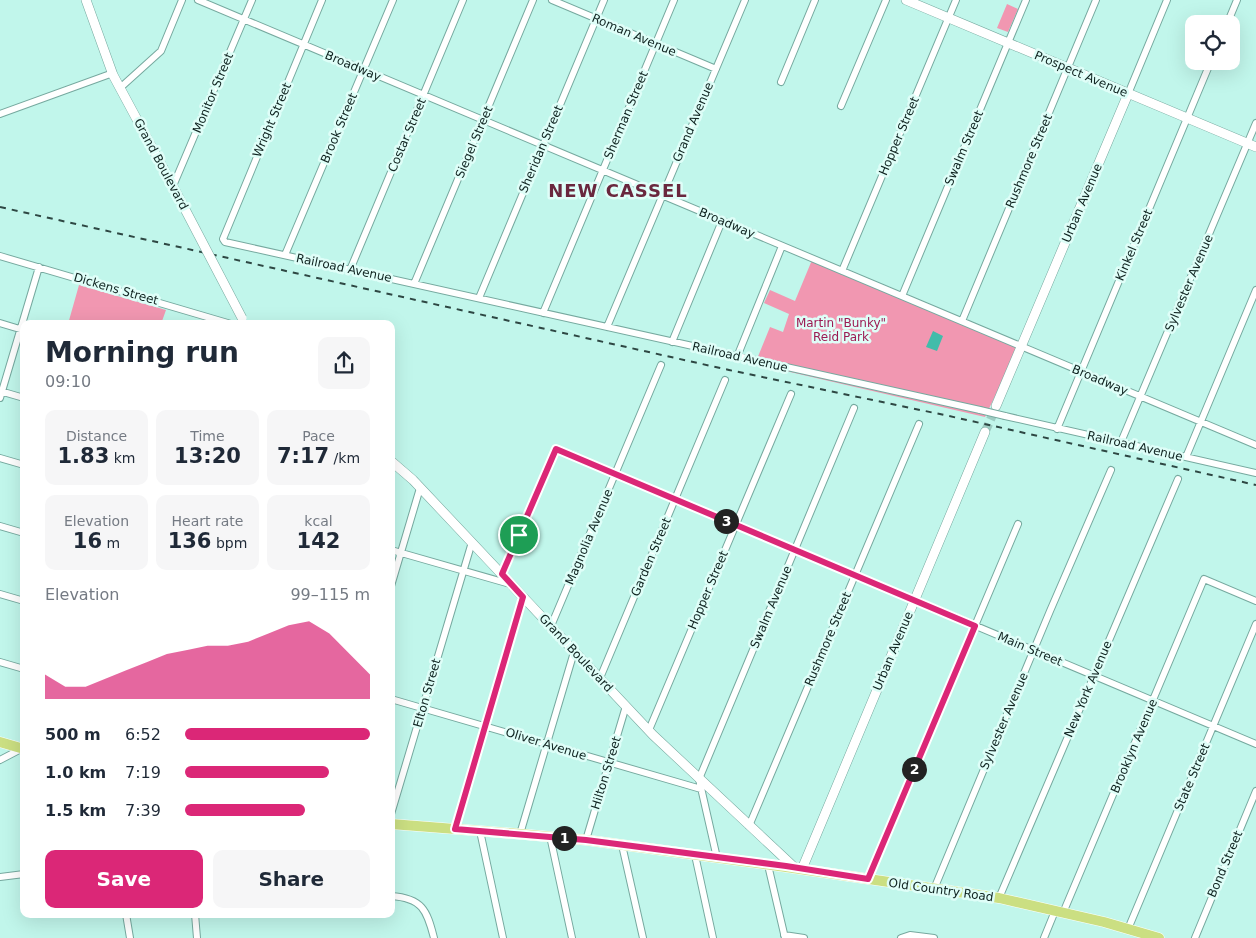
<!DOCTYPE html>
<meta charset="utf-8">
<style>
body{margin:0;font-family:"DejaVu Sans",sans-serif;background:#f6f6f7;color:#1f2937;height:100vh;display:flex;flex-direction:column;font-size:19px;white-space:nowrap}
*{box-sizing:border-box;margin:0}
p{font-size:16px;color:#747a83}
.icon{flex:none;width:28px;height:28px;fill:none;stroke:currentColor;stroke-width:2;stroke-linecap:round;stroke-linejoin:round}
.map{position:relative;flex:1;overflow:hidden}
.drawer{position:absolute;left:20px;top:320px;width:375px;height:598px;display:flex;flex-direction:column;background:#fff;border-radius:10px;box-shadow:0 5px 20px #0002}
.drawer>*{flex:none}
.controls{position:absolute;left:1185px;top:15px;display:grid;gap:10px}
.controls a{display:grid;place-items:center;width:55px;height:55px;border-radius:10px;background:#fff;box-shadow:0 5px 20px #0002;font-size:25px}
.pin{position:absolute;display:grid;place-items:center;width:42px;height:42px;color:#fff;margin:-21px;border:2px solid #fff;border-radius:50%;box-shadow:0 1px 5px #0007}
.km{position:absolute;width:25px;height:25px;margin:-12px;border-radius:50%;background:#222;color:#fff;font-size:14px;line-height:25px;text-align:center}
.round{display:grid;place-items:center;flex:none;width:52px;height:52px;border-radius:10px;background:#f6f6f7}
.overview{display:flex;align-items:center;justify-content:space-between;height:85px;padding:0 25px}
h1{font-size:28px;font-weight:700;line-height:38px}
.metrics{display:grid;grid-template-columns:repeat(3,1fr);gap:8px;height:85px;padding:5px 25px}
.metrics div{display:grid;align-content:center;border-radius:10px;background:#f6f6f7;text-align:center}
.metrics b{font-size:21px;font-weight:700}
.metrics small{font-size:14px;font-weight:400}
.metrics p{font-size:14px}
.chart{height:140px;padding:10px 25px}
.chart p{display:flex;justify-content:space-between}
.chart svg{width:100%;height:90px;margin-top:5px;fill:#db2777;opacity:.7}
.primary-button{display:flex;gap:10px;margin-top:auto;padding:10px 25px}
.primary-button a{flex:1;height:58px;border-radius:10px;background:#db2777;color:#fff;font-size:20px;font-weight:700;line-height:58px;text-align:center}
.primary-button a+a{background:#f6f6f7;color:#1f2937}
ul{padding:0 25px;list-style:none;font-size:16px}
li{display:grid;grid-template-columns:80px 60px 1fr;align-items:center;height:38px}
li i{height:12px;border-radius:6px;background:#db2777}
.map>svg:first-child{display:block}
.green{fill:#f197b1}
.water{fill:#42bcaa}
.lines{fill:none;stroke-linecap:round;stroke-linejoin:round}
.secondary-tunnel{stroke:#9dccc2;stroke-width:9;stroke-dasharray:9 4.5;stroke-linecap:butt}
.street-casing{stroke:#76a99f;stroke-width:8}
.secondary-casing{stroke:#76a99f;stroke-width:10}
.primary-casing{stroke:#fff;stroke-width:11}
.street{stroke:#fff;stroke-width:6}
.secondary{stroke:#fff;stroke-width:9}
.primary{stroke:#cbdf82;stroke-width:10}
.rail{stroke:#2e4743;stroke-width:2;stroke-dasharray:6 6;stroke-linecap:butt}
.street-bridge-casing{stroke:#76a99f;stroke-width:8;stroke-linecap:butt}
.secondary-bridge-casing{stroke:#76a99f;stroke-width:10;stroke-linecap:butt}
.street-bridge{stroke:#fff;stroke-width:6}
.secondary-bridge{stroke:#fff;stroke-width:9}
.route-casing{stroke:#fff;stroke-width:10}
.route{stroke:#db2777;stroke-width:6}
.labels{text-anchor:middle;stroke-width:5;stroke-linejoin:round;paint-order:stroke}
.street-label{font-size:12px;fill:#0f2320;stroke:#dffef8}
.park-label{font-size:12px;fill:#9c1a52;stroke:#dffef8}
.district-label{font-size:18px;font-weight:bold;letter-spacing:1px;fill:#6a273e;stroke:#dffef8}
</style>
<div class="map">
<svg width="1256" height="938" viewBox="0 0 1256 938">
<rect width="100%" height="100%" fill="#c1f6eb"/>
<path class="green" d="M1007,4L1018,9L1008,32L997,28Z
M812,260L1018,348L985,417L755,364L770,327L783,332L789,314L764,303L770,290L795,301Z
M79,285L166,310L161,324H68Z"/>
<path class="water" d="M933,331L943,336L937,351L926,347Z"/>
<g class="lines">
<path class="secondary-tunnel" d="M985,432L996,407"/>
<g class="street-casing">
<path id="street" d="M198,0L1256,445
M322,0L223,239L225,242L980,410
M552,0L716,69
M1227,24L1237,0
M781,82L815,0
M120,88L161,51L182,0
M1128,94L1167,0
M841,106L886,0
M0,114L113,73
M173,186L252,0
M285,255L393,0
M0,256L231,324
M350,270L463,0
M842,271L956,0
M414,284L533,0
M902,296L1026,0
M479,298L604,0
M543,313L674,0
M962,321L1096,0
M0,323L23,330
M607,327L745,0
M672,342L722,221
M737,357L782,246
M0,391L24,398
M0,398L39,267
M1005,416L1256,473
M1057,429L1211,61
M1121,442L1256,123
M1186,457L1256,290
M0,458L24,465
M0,526L24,533
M391,550L510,584
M502,575L556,449L1256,744
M391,586L420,488
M0,594L24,601
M551,626L661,365
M0,662L24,669
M600,678L725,380
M391,699L701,789
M649,730L791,394
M0,760L21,749
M391,814L472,542
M749,826L919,424
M455,829L523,597
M480,831L503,938
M520,834L574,652
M550,836L572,938
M586,840L626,706
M622,845L643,938
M695,855L713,938
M717,858L699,779L854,408
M768,865L785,938
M0,877L24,874
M868,879L1018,524
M934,889L1050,611L1111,470
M391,896C422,898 427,910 434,938
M999,898L1178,479
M1063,913L1204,579L1256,601
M126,914L130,938
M195,914L197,938
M1128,929L1256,624
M784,935L804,938
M901,938L910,935L934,938
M1044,938L1055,911
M1195,938L1256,791"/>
</g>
<g class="secondary-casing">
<path id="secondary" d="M86,0L113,75L176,192
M906,0L1256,147
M996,406L1128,94
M391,461L413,480L653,735L795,868
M802,869L985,432"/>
</g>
<g class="primary-casing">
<path id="primary" d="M0,742L24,749
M391,824L520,834L586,840L786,867L999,898L1104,922L1159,938"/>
</g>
<use href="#street" class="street"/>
<use href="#secondary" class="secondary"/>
<use href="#primary" class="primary"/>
<path class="rail" d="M0,207L729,370L949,416L1256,485"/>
<g class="street-bridge-casing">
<path id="street-bridge" d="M980,410L1005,416"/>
</g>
<g class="secondary-bridge-casing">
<path id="secondary-bridge" d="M176,192L242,318"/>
</g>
<use href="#street-bridge" class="street-bridge"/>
<use href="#secondary-bridge" class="secondary-bridge"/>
</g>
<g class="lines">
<g class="route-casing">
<path id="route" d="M556,449L975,626L868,879L786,866L586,840L455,829L523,597L502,574Z"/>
</g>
<use href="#route" class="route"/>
</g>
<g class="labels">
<g class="street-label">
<text transform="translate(634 35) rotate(23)" y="4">Roman Avenue</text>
<text transform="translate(353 66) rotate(23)" y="4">Broadway</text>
<text transform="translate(1081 74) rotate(23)" y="4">Prospect Avenue</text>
<text transform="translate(213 93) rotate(-67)" y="4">Monitor Street</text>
<text transform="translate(626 115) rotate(-67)" y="4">Sherman Street</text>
<text transform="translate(272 120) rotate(-67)" y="4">Wright Street</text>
<text transform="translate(693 122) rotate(-67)" y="4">Grand Avenue</text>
<text transform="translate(339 128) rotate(-67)" y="4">Brook Street</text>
<text transform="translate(407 135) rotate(-67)" y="4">Costar Street</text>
<text transform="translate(899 136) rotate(-67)" y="4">Hopper Street</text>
<text transform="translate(474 142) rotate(-67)" y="4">Siegel Street</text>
<text transform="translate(964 148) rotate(-67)" y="4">Swalm Street</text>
<text transform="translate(541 149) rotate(-67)" y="4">Sheridan Street</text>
<text transform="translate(1029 161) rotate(-67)" y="4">Rushmore Street</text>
<text transform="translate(161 164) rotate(62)" y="4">Grand Boulevard</text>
<text transform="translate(1082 203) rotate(-67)" y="4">Urban Avenue</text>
<text transform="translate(727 223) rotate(23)" y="4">Broadway</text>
<text transform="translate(1134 245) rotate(-67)" y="4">Kinkel Street</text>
<text transform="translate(344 268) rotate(12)" y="4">Railroad Avenue</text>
<text transform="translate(1189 283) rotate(-67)" y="4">Sylvester Avenue</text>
<text transform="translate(116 289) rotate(16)" y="4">Dickens Street</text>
<text transform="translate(740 357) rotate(13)" y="4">Railroad Avenue</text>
<text transform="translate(1100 380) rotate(23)" y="4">Broadway</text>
<text transform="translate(1135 446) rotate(13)" y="4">Railroad Avenue</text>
<text transform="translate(589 537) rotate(-67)" y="4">Magnolia Avenue</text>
<text transform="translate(651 557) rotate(-67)" y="4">Garden Street</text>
<text transform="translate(708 590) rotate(-67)" y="4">Hopper Street</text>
<text transform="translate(771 607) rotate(-67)" y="4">Swalm Avenue</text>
<text transform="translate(828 639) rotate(-67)" y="4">Rushmore Street</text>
<text transform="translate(1030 649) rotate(23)" y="4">Main Street</text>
<text transform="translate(893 651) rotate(-67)" y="4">Urban Avenue</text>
<text transform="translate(576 653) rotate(47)" y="4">Grand Boulevard</text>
<text transform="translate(1088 689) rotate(-67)" y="4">New York Avenue</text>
<text transform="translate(427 693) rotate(-74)" y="4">Elton Street</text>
<text transform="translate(1004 721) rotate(-67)" y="4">Sylvester Avenue</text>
<text transform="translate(546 744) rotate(17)" y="4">Oliver Avenue</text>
<text transform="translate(1134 746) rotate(-67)" y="4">Brooklyn Avenue</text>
<text transform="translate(606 773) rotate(-73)" y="4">Hilton Street</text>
<text transform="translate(1192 777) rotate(-67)" y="4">State Street</text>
<text transform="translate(1225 864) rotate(-67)" y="4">Bond Street</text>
<text transform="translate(941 890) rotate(8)" y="4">Old Country Road</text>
</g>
<g class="park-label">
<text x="841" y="327">Martin "Bunky"<tspan x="841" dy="14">Reid Park</tspan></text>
</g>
<g class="district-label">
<text x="618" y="197">NEW CASSEL</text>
</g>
</g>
</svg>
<div class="controls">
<a><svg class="icon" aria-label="locate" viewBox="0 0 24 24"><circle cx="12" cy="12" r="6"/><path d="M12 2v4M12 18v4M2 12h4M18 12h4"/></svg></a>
</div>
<div class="pin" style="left:519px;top:535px;background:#1e9e55"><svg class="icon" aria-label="arrive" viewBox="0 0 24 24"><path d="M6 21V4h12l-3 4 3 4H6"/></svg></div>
<b class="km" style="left:564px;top:838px">1</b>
<b class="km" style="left:914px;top:769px">2</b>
<b class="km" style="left:726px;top:521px">3</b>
<section class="drawer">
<div class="overview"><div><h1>Morning run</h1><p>09:10</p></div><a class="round"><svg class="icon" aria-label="share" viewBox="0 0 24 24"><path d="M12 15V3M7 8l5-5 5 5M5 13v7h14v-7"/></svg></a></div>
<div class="metrics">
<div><p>Distance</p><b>1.83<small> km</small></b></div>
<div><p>Time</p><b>13:20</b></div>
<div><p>Pace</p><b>7:17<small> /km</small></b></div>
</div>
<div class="metrics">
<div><p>Elevation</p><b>16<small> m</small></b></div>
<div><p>Heart rate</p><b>136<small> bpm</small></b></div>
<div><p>kcal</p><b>142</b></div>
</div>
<div class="chart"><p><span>Elevation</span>99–115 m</p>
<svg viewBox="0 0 160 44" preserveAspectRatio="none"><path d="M0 44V32L10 38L20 38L30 34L40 30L50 26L60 22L70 20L80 18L90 18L100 16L110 12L120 8L130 6L140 12L150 22L160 32V44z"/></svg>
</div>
<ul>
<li><b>500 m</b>6:52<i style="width:100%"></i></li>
<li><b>1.0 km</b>7:19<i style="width:78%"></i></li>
<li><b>1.5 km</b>7:39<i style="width:65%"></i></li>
</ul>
<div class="primary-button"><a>Save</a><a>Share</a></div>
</section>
</div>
